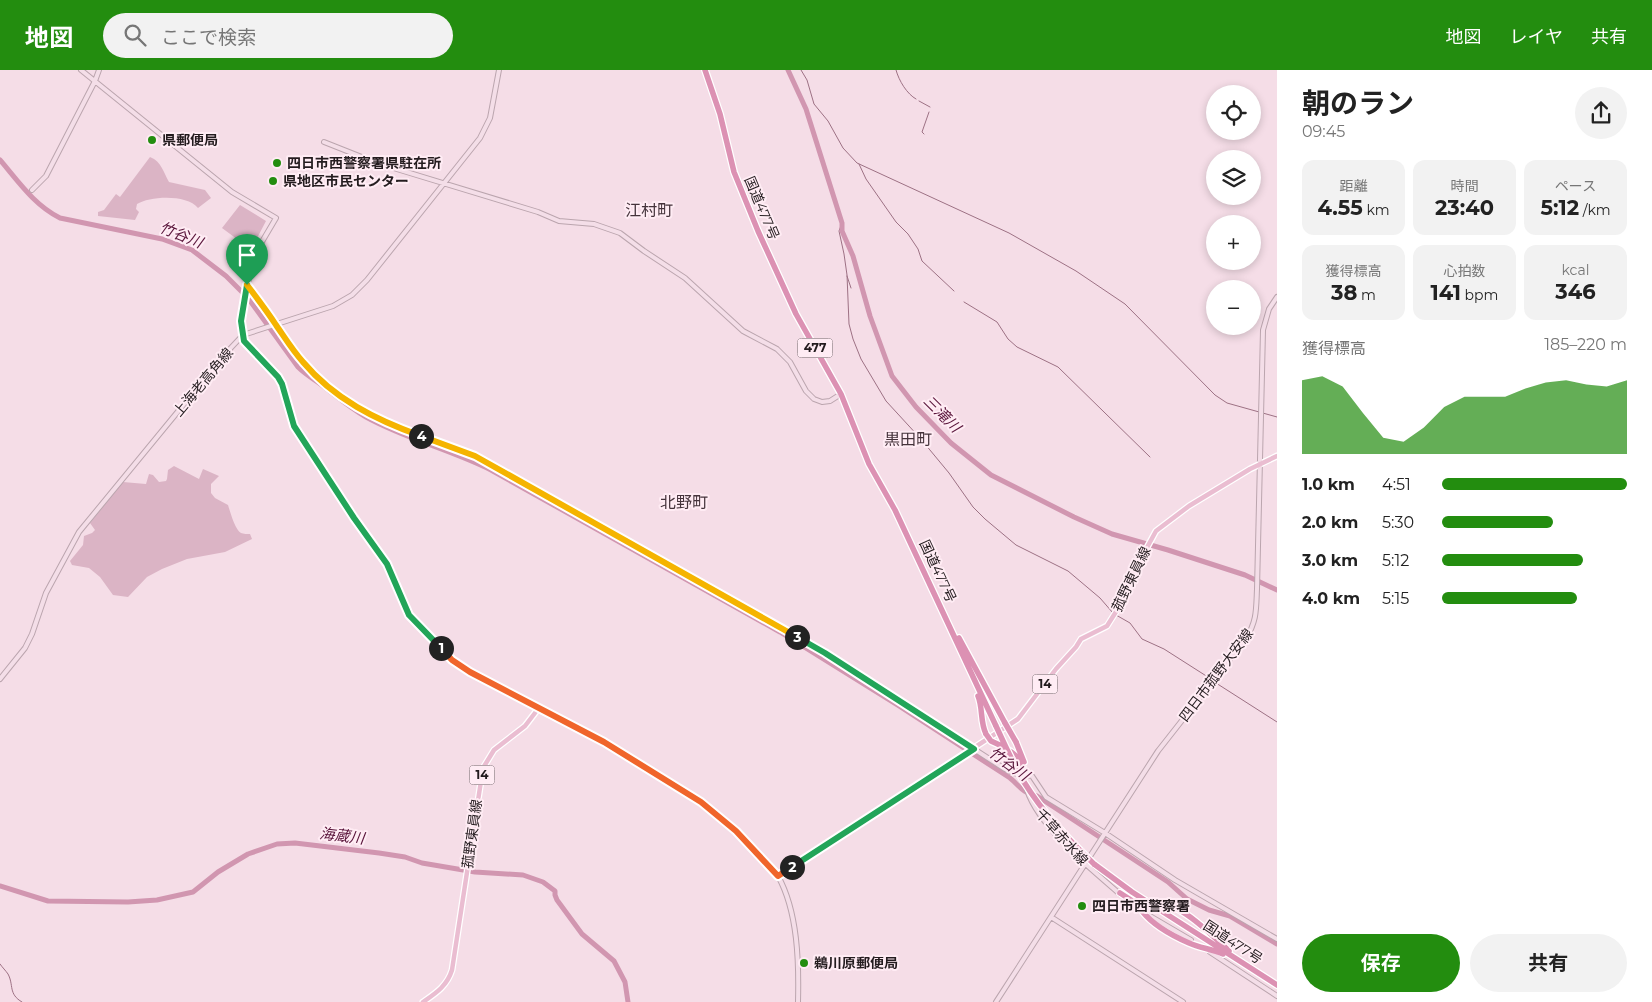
<!DOCTYPE html>
<html lang="ja">
<meta charset="utf-8">
<style>
body{margin:0;font-family:Montserrat,"Noto Sans JP",sans-serif;background:#f2f2f2;color:#222;height:100vh;display:flex;flex-direction:column;font-size:19px;white-space:nowrap}
*{box-sizing:border-box;margin:0}
p{font-size:16px;color:#767676}
.icon{flex:none;width:28px;height:28px;fill:none;stroke:currentColor;stroke-width:2;stroke-linecap:round;stroke-linejoin:round}
.map{position:relative;flex:1;overflow:hidden}
.drawer{display:flex;flex-direction:column;background:#fff;width:375px}
.drawer>*{flex:none}
.controls{position:absolute;left:1206px;top:15px;display:grid;gap:10px}
.controls a{display:grid;place-items:center;width:55px;height:55px;border-radius:50%;background:#fff;box-shadow:0 2px 8px #0003;font-size:25px}
.pin{position:absolute;display:grid;place-items:center;width:42px;height:42px;color:#fff;margin:-51px -21px;border-radius:50% 50% 50% 0;rotate:-45deg;box-shadow:0 0 5px #0007}
.pin .icon{rotate:45deg}
.km{position:absolute;width:25px;height:25px;margin:-12px;border-radius:50%;background:#222;color:#fff;font-size:14px;line-height:25px;text-align:center}
.round{display:grid;place-items:center;flex:none;width:52px;height:52px;border-radius:26px;background:#f2f2f2}
.head{display:flex;align-items:center;justify-content:space-between;height:85px;padding:0 25px}
h1{font-size:28px;font-weight:700;line-height:38px}
.metrics{display:grid;grid-template-columns:repeat(3,1fr);gap:8px;height:85px;padding:5px 25px}
.metrics div{display:grid;align-content:center;border-radius:12px;background:#f2f2f2;text-align:center}
.metrics b{font-size:21px;font-weight:700}
.metrics small{font-size:14px;font-weight:400}
.metrics p{font-size:14px}
.chart{height:140px;padding:10px 25px}
.chart p{display:flex;justify-content:space-between}
.chart svg{width:100%;height:90px;margin-top:5px;fill:#238d0f;opacity:.7}
.primary-button{display:flex;gap:10px;margin-top:auto;padding:10px 25px}
.primary-button a{flex:1;height:58px;border-radius:30px;background:#238d0f;color:#fff;font-size:20px;font-weight:700;line-height:58px;text-align:center}
.primary-button a+a{background:#f2f2f2;color:#222}
ul{padding:0 25px;list-style:none;font-size:16px}
li{display:grid;grid-template-columns:80px 60px 1fr;align-items:center;height:38px}
li i{height:12px;border-radius:6px;background:#238d0f}
header{display:flex;align-items:center;gap:30px;box-sizing:border-box;height:70px;padding:0 25px;background:#238d0f;color:#fff}
header strong{font-size:24px}
nav{display:flex;gap:28px;margin-inline-start:auto;font-size:18px}
.search{width:350px;height:45px;background:#f2f2f2;display:flex;align-items:center;gap:12px;box-sizing:border-box;padding:0 18px;border-radius:28px;color:#767676;font-size:19px}
main{display:flex;flex:1;min-height:0}
.map>svg:first-child{display:block}
.green{fill:#dbb4c5}
.lines{fill:none;stroke-linecap:round;stroke-linejoin:round}
.stream{stroke:#9d7184;stroke-width:1}
.river{stroke:#d196b0;stroke-width:5}
.secondary-casing{stroke:#bba5ae;stroke-width:6}
.primary-casing{stroke:#fff;stroke-width:7}
.highway-casing{stroke:#fff;stroke-width:8}
.secondary{stroke:#f4dee8;stroke-width:4}
.primary{stroke:#eabdd1;stroke-width:4.5}
.highway{stroke:#dc91b3;stroke-width:5.5}
.highway-bridge-casing{stroke:#fff;stroke-width:8;stroke-linecap:butt}
.highway-bridge{stroke:#dc91b3;stroke-width:5.5}
.split-1-casing{stroke:#fff;stroke-width:10}
.split-2-casing{stroke:#fff;stroke-width:10}
.split-3-casing{stroke:#fff;stroke-width:10}
.split-4-casing{stroke:#fff;stroke-width:10}
.split-5-casing{stroke:#fff;stroke-width:10}
.split-1{stroke:#22a559;stroke-width:6}
.split-2{stroke:#f0652b;stroke-width:6}
.split-3{stroke:#22a559;stroke-width:6}
.split-4{stroke:#f5b400;stroke-width:6}
.split-5{stroke:#f5b400;stroke-width:6}
.poi-dot{fill:#238d0f;stroke:#ffecf4;stroke-width:2}
.labels{text-anchor:middle;stroke-width:4;stroke-linejoin:round;paint-order:stroke}
.shield{fill:#ffecf4;stroke:#665a5f;stroke-width:1}
.shield-label{font-size:12px;font-weight:bold;fill:#241c1f}
.poi-label{font-size:14px;font-weight:bold;fill:#241c1f;stroke:#ffecf4;text-anchor:start}
.street-label{font-size:14px;fill:#241c1f;stroke:#ffecf4}
.water-label{font-size:15px;font-style:italic;fill:#5a153b;stroke:#ffecf4}
.quarter-label{font-size:16px;fill:#45333b;stroke:#ffecf4}
</style>
<header>
<strong>地図</strong>
<div class="search"><svg class="icon" aria-label="search" viewBox="0 0 24 24"><circle cx="10" cy="10" r="6"/><path d="M15 15l6 6"/></svg>ここで検索</div>
<nav><a>地図</a><a>レイヤ</a><a>共有</a></nav>
</header>
<main>
<div class="map">
<svg width="1277" height="932" viewBox="0 0 1277 932">
<rect width="100%" height="100%" fill="#f5dde7"/>
<path class="green" d="M150,87C162,92 163,102 169,112L205,120L211,128L198,138C187,124 150,126 137,134L136,139L139,142L135,150L98,146V142L104,140L116,124L120,127Z
M240,135L266,151L253,176L246,172L245,175L222,158Z
M174,396L199,409L203,399L219,406L211,414V423L215,428L228,435C230,441 235,460 241,463C243,464 248,464 250,464L252,469L225,482L187,489L162,499L147,507L128,527L113,525L100,507L89,498L72,495L70,491L83,475L84,466L92,463L95,460L90,453L123,412L146,414L149,404L153,405L159,412L166,411L167,409L168,400Z"/>
<g class="lines">
<path class="stream" d="M801,0L807,10L814,34L828,51L843,78L857,93L1009,163L1076,201L1125,234L1215,325L1227,333L1277,347
M896,0C899,11 907,24 916,29
M919,31L930,37
M924,64L922,62L929,42
M859,94L866,109L896,152L908,164L918,179L922,191L954,221
M842,153L839,161L844,184L847,205L849,254L853,269L861,289L886,331L920,368L949,403L973,437L985,449L1016,475L1068,501L1100,528L1113,543
M847,206L851,218
M964,232L997,252L1008,269L1017,277L1058,297L1150,387
M1116,545L1130,553L1142,569L1164,579L1211,609
M1216,613L1277,652
M0,894C2,897 6,901 8,904C14,915 8,924 22,932"/>
<path class="river" d="M788,0L806,39L842,153V161L853,186L870,246L892,306L916,337L951,373L991,405L1074,447L1112,464L1168,480L1245,505L1277,520
M0,90C18,111 34,135 60,148L162,169L192,180L226,206L248,228L298,297C305,304 312,308 319,313C335,325 349,337 366,347C406,369 451,380 491,400L780,562L899,636L1010,708C1020,716 1022,723 1037,726L1168,812L1187,829L1209,840L1230,846L1277,874
M0,816L48,831L128,832L157,830L193,822L218,802L248,784L277,774L295,773L379,783L405,787L422,793L475,802L523,805L543,812L555,821V825L557,830L582,864L614,891L625,912L628,932"/>
<g class="secondary-casing">
<path id="secondary" d="M81,0L232,122L276,148L253,187L241,251L244,271L278,307L282,314L294,356L354,449L387,494L409,545L452,590L470,603L538,639
M324,72L377,93L538,142L559,151L594,154L620,163L644,181L685,208L743,261L777,279L790,292L806,321L814,329L822,332L830,331L841,324
M32,120L46,106L95,11L99,0
M247,215L293,281L307,297L327,316L358,339L393,356L475,386L825,583L1005,699L1013,703L1032,706L1046,727L1105,763L1175,810L1277,869
M0,609L25,578L32,564L46,523L79,462L226,283L243,265L333,236L352,225L367,210L480,68L490,48L499,0
M1027,720C1039,757 1091,799 1120,824
M778,806C798,842 799,893 798,932
M1130,832L1144,843
M1150,846L1191,870
M1051,847L1183,932
M1210,882L1277,926
M996,932L1158,681L1246,569C1257,550 1256,541 1257,519L1263,260L1269,239L1277,227"/>
</g>
<g class="primary-casing">
<path id="primary" d="M423,932C436,923 447,916 452,900L483,698L494,680L525,656L538,639L604,672L701,732L736,761L778,806L1018,649L1056,599L1076,577L1081,569L1107,556L1119,537L1132,505L1156,461L1189,436L1250,399L1277,386"/>
</g>
<g class="highway-casing">
<path id="highway" d="M705,0L720,44L734,102L758,161L796,244L841,324L869,394L895,440L996,656
M959,568L1005,653
M978,626C983,638 980,652 986,664
M1016,672L1024,692
M1004,678C1017,684 1021,691 1025,704
M1094,794L1132,822L1277,915
M1120,823L1134,832L1146,836
M1166,835C1184,837 1215,868 1229,881
M1142,841C1153,855 1173,866 1189,873C1200,878 1212,879 1223,884"/>
</g>
<use href="#secondary" class="secondary"/>
<use href="#primary" class="primary"/>
<use href="#highway" class="highway"/>
<g class="highway-bridge-casing">
<path id="highway-bridge" d="M1005,653L1016,672
M996,656C1005,675 1013,694 1024,712C1043,743 1068,769 1094,794
M986,664L991,671L1004,677"/>
</g>
<use href="#highway-bridge" class="highway-bridge"/>
</g>
<g class="lines">
<g class="split-1-casing">
<path id="split-1" d="M247,215L241,251L244,271L278,307L282,314L294,356L354,448L387,494L409,545L441,578"/>
</g>
<g class="split-2-casing">
<path id="split-2" d="M441,578L452,590L470,602L604,672L701,732L736,761L778,806L792,797"/>
</g>
<g class="split-3-casing">
<path id="split-3" d="M792,797L974,679L825,583L797,567"/>
</g>
<g class="split-4-casing">
<path id="split-4" d="M421,366L475,386L797,567"/>
</g>
<g class="split-5-casing">
<path id="split-5" d="M247,215C257,228 267,241 276,255C285,268 293,281 303,292C334,329 376,350 421,366"/>
</g>
<use href="#split-1" class="split-1"/>
<use href="#split-2" class="split-2"/>
<use href="#split-3" class="split-3"/>
<use href="#split-4" class="split-4"/>
<use href="#split-5" class="split-5"/>
</g>
<g class="poi-dot">
<circle cx="152" cy="70" r="5"/>
<circle cx="277" cy="93" r="5"/>
<circle cx="273" cy="111" r="5"/>
<circle cx="1082" cy="836" r="5"/>
<circle cx="804" cy="893" r="5"/>
</g>
<g class="labels">
<g class="shield">
<rect x="797.5" y="268.5" width="35" height="19" rx="4"/>
<rect x="1032.5" y="604.5" width="25" height="19" rx="4"/>
<rect x="469.5" y="695.5" width="25" height="19" rx="4"/>
</g>
<g class="shield-label">
<text x="815" y="282">477</text>
<text x="1045" y="618">14</text>
<text x="482" y="709">14</text>
</g>
<g class="poi-label">
<text x="162" y="75">県郵便局</text>
<text x="287" y="98">四日市西警察署県駐在所</text>
<text x="283" y="116">県地区市民センター</text>
<text x="1092" y="841">四日市西警察署</text>
<text x="814" y="898">鵜川原郵便局</text>
</g>
<g class="street-label">
<text transform="translate(762 138) rotate(67)" y="5">国道477号</text>
<text transform="translate(203 312) rotate(-50)" y="5">上海老高角線</text>
<text transform="translate(938 501) rotate(65)" y="5">国道477号</text>
<text transform="translate(1131 509) rotate(-64)" y="5">菰野東員線</text>
<text transform="translate(1216 605) rotate(-53)" y="5">四日市菰野大安線</text>
<text transform="translate(472 764) rotate(-82)" y="5">菰野東員線</text>
<text transform="translate(1062 767) rotate(48)" y="5">千草赤水線</text>
<text transform="translate(1233 872) rotate(33)" y="5">国道477号</text>
</g>
<g class="water-label">
<text transform="translate(181 165) rotate(22)" y="5">竹谷川</text>
<text transform="translate(942 344) rotate(45)" y="5">三滝川</text>
<text transform="translate(1009 694) rotate(36)" y="5">竹谷川</text>
<text transform="translate(342 766) rotate(7)" y="5">海蔵川</text>
</g>
<g class="quarter-label">
<text x="649" y="146">江村町</text>
<text x="908" y="375">黒田町</text>
<text x="684" y="438">北野町</text>
</g>
</g>
</svg>
<div class="controls">
<a><svg class="icon" aria-label="locate" viewBox="0 0 24 24"><circle cx="12" cy="12" r="6"/><path d="M12 2v4M12 18v4M2 12h4M18 12h4"/></svg></a>
<a><svg class="icon" aria-label="layers" viewBox="0 0 24 24"><path d="M12 4l9 5-9 5-9-5zM3 14l9 5 9-5"/></svg></a>
<a>+</a>
<a>−</a>
</div>
<div class="pin" style="left:247px;top:215px;background:#1e9e55"><svg class="icon" aria-label="arrive" viewBox="0 0 24 24"><path d="M6 21V4h12l-3 4 3 4H6"/></svg></div>
<b class="km" style="left:441px;top:578px">1</b>
<b class="km" style="left:792px;top:797px">2</b>
<b class="km" style="left:797px;top:567px">3</b>
<b class="km" style="left:421px;top:366px">4</b>
</div>
<section class="drawer">
<div class="head"><div><h1>朝のラン</h1><p>09:45</p></div><a class="round"><svg class="icon" aria-label="share" viewBox="0 0 24 24"><path d="M12 15V3M7 8l5-5 5 5M5 13v7h14v-7"/></svg></a></div>
<div class="metrics">
<div><p>距離</p><b>4.55<small> km</small></b></div>
<div><p>時間</p><b>23:40</b></div>
<div><p>ペース</p><b>5:12<small> /km</small></b></div>
</div>
<div class="metrics">
<div><p>獲得標高</p><b>38<small> m</small></b></div>
<div><p>心拍数</p><b>141<small> bpm</small></b></div>
<div><p>kcal</p><b>346</b></div>
</div>
<div class="chart"><p><span>獲得標高</span>185–220 m</p>
<svg viewBox="0 0 160 44" preserveAspectRatio="none"><path d="M0 44V8L10 6L20 11L30 24L40 36L50 38L60 31L70 21L80 16L90 16L100 16L110 12L120 9L130 8L140 10L150 11L160 8V44z"/></svg>
</div>
<ul>
<li><b>1.0 km</b>4:51<i style="width:100%"></i></li>
<li><b>2.0 km</b>5:30<i style="width:60%"></i></li>
<li><b>3.0 km</b>5:12<i style="width:76%"></i></li>
<li><b>4.0 km</b>5:15<i style="width:73%"></i></li>
</ul>
<div class="primary-button"><a>保存</a><a>共有</a></div>
</section>
</main>
